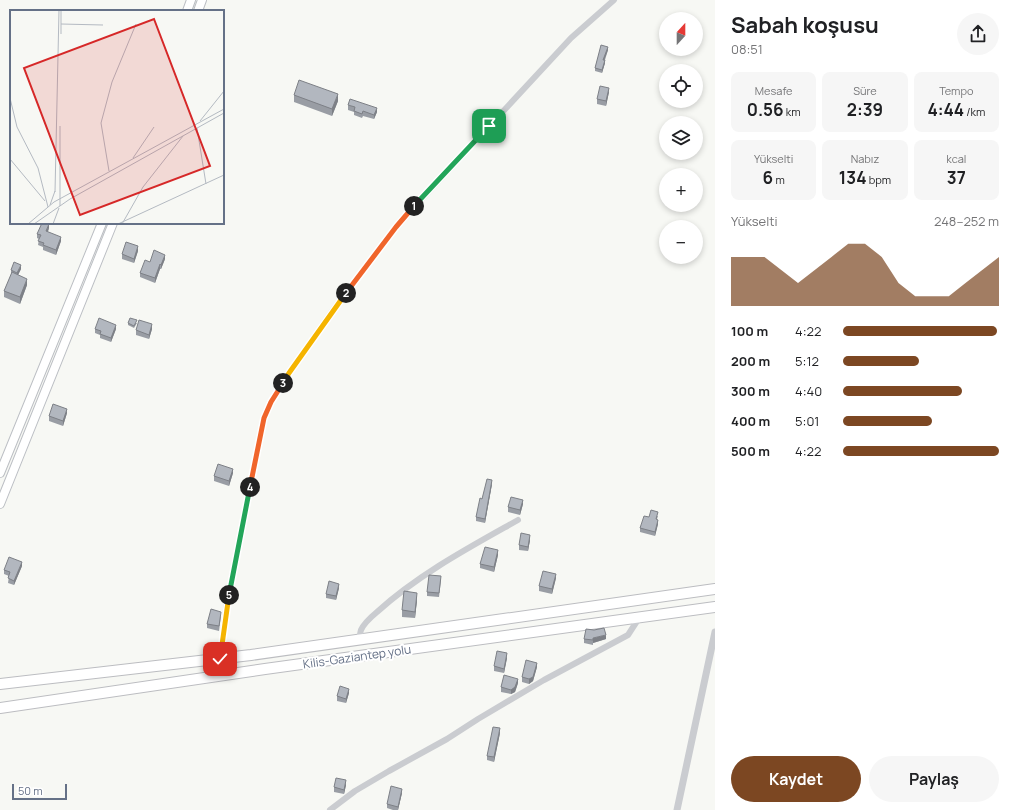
<!DOCTYPE html>
<html lang="tr">
<meta charset="utf-8">
<style>
body{margin:0;font-family:Manrope,sans-serif;background:#f6f6f6;color:#202124;height:100vh;display:flex;flex-direction:column;font-size:15px;white-space:nowrap}
*{box-sizing:border-box;margin:0}
p{font-size:13px;color:#757577}
.icon{flex:none;width:22px;height:22px;fill:none;stroke:currentColor;stroke-width:2;stroke-linecap:round;stroke-linejoin:round}
.map{position:relative;flex:1;overflow:hidden}
.sheet{display:flex;flex-direction:column;background:#fff;width:300px}
.sheet>*{flex:none}
.needle{width:26px;rotate:21deg}
.tools{position:absolute;left:659px;top:12px;display:grid;gap:8px}
.tools a{display:grid;place-items:center;width:44px;height:44px;border-radius:50%;background:#fff;box-shadow:0 2px 6px #0003;font-size:20px}
.scale{position:absolute;left:12px;bottom:10px;width:55px;box-sizing:border-box;padding-left:4px;border:2px solid #657187;border-top:0;font-size:11px;line-height:14px;white-space:nowrap;color:#657187;-webkit-text-stroke:3px #fff;paint-order:stroke}
.pin{position:absolute;display:grid;place-items:center;width:34px;height:34px;color:#fff;margin:-17px;border-radius:8px;box-shadow:0 2px 6px #0006}
.km{position:absolute;width:20px;height:20px;margin:-10px;border-radius:50%;background:#222;color:#fff;font-size:11px;line-height:20px;text-align:center}
.round{display:grid;place-items:center;flex:none;width:42px;height:42px;border-radius:21px;background:#f6f6f6}
.headline{display:flex;align-items:center;justify-content:space-between;height:68px;padding:0 16px}
h1{font-size:22px;font-weight:700;line-height:30px}
.stats{display:grid;grid-template-columns:repeat(3,1fr);gap:6px;height:68px;padding:4px 16px}
.stats div{display:grid;align-content:center;border-radius:8px;background:#f6f6f6;text-align:center}
.stats b{font-size:17px;font-weight:700}
.stats small{font-size:11px;font-weight:400}
.stats p{font-size:11px}
.chart{height:112px;padding:8px 16px}
.chart p{display:flex;justify-content:space-between}
.chart svg{width:100%;height:72px;margin-top:4px;fill:#7c4722;opacity:.7}
.primary-button{display:flex;gap:8px;margin-top:auto;padding:8px 16px}
.primary-button a{flex:1;height:46px;border-radius:24px;background:#7c4722;color:#fff;font-size:16px;font-weight:700;line-height:46px;text-align:center}
.primary-button a+a{background:#f6f6f6;color:#202124}
ul{padding:0 16px;list-style:none;font-size:13px}
li{display:grid;grid-template-columns:64px 48px 1fr;align-items:center;height:30px}
li i{height:10px;border-radius:5px;background:#7c4722}
main{display:flex;flex:1;min-height:0}
.map>svg:first-child{display:block}
.lines{fill:none;stroke-linecap:round;stroke-linejoin:round}
.secondary-casing{stroke:#bcbfc4;stroke-width:10}
.trunk-casing{stroke:#bcbdc1;stroke-width:12}
.minor{stroke:#caccd0;stroke-width:6}
.tertiary{stroke:#caccd0;stroke-width:7}
.secondary{stroke:#fff;stroke-width:8}
.trunk{stroke:#fff;stroke-width:10}
.wall{fill:#999da4}
.shaded-wall{fill:#7d8086}
.building{fill:#b2b7bf;stroke:#7d8086}
.split-1-casing{stroke:#fff;stroke-width:8}
.split-2-casing{stroke:#fff;stroke-width:8}
.split-3-casing{stroke:#fff;stroke-width:8}
.split-4-casing{stroke:#fff;stroke-width:8}
.split-5-casing{stroke:#fff;stroke-width:8}
.split-6-casing{stroke:#fff;stroke-width:8}
.split-1{stroke:#22a559;stroke-width:5}
.split-2{stroke:#f0652b;stroke-width:5}
.split-3{stroke:#f5b400;stroke-width:5}
.split-4{stroke:#f0652b;stroke-width:5}
.split-5{stroke:#22a559;stroke-width:5}
.split-6{stroke:#f5b400;stroke-width:5}
.labels{text-anchor:middle;stroke-width:4;stroke-linejoin:round;paint-order:stroke}
.street-label{font-size:12px;fill:#657187;stroke:#fff}
.inset-road{fill:none;stroke:#b4bac2;stroke-width:1}
.view{fill:#d62828;fill-opacity:0.15;stroke:#d62828;stroke-width:2}
.inset-edge{fill:none;stroke:#657187;stroke-width:2}
</style>
<main>
<div class="map">
<svg width="715" height="810" viewBox="0 0 715 810">
<rect width="100%" height="100%" fill="#f7f8f4"/>
<g class="lines">
<g class="secondary-casing">
<path id="secondary" d="M187,11L191,0
M198,11L202,0
M0,473L102,223
M0,504L113,223"/>
</g>
<g class="trunk-casing">
<path id="trunk" d="M0,684L251,655L715,589
M0,708L265,669L715,607"/>
</g>
<path class="minor" d="M359,639C360,637 360,633 361,630C364,623 371,617 377,612C419,574 470,547 518,520
M220,659L227,603L264,418L271,402L289,373L335,307L396,227L571,38L614,0
M330,810L355,791L389,771L447,739L478,719L544,680L628,635L639,618"/>
<path class="tertiary" d="M677,810L715,632"/>
<use href="#secondary" class="secondary"/>
<use href="#trunk" class="trunk"/>
</g>
<path class="wall" d="M608,50L605,60V63L602,73L595,71V68L599,54V52Z
M609,92L606,106L597,104V99Z
M294,95L338,101L332,116L294,102Z
M348,105L377,112L374,119L363,116L362,118L354,115V112L348,110Z
M49,228L48,232L61,241L56,255L43,250V247L38,245L39,239L37,238V234Z
M138,251L134,263L122,259V254Z
M165,259L161,269H160L155,283L140,277V273L150,262Z
M21,269L18,275L27,285L20,304L4,297V291L11,275V270Z
M128,323H137L134,328L128,325Z
M95,329H116L111,342L100,338V335L95,333Z
M152,329L149,339L136,335V330Z
M67,413L63,426L49,421V416Z
M233,473L229,486L214,481V476Z
M492,484L485,523L476,521V517L482,499Z
M523,504L520,515L508,512V507Z
M658,516L657,519L658,524L655,536L640,532V528L649,517Z
M530,540L528,551L519,550V545Z
M498,555L494,572L480,568V564Z
M22,566L14,585L8,583L9,576L4,574V570Z
M556,578L552,594L539,591V586Z
M441,580L439,597L427,596V592Z
M339,588L336,600L326,598V594Z
M417,600L415,618L402,617V610Z
M221,616L219,631L207,628V624Z
M584,639H606L593,643V645L584,643Z
M507,658L504,673L494,671V666Z
M537,667L533,681L529,684L522,682V677Z
M518,683L515,692L511,694L501,692V687Z
M349,693L346,703L337,701V696Z
M500,733L494,762L487,760V756Z
M346,785L344,794L334,792V787Z
M402,793L398,810H393L387,808V804Z"/>
<path class="shaded-wall" d="M608,47V50L603,63V60Z
M605,60V63L602,73V70Z
M609,88V92L606,106V101Z
M338,94V101L332,116V109Z
M377,108V112L374,119V115Z
M49,224V228L46,236V231Z
M61,237V241L56,255V250Z
M138,246V251L134,263V259Z
M165,255V259L161,269V265Z
M160,264V269L155,283V278Z
M21,265V269L17,277V273Z
M27,279V285L20,304V297Z
M152,324V329L149,339V335Z
M116,325V329L111,342V338Z
M67,409V413L63,426V421Z
M233,469V473L229,486V481Z
M492,480V484L485,523V519Z
M523,500V504L520,515V510Z
M658,520V524L655,536V532Z
M530,535V540L528,551V547Z
M498,550V555L494,572V567Z
M22,562V566L14,585V581Z
M556,574V578L552,594V589Z
M339,584V588L336,600V596Z
M417,593V600L415,618V612Z
M606,635V639L593,643V645V638Z
M507,653V658L504,673V669Z
M537,663V667L533,681L529,684V679Z
M518,679V683L515,692L511,694V690Z
M349,689V693L346,703V699Z
M500,728V733L494,762V757Z
M346,780V785L344,794V790Z
M402,789V793L398,810V807Z"/>
<path class="building" d="M601,45L608,47L603,60H605L602,70L595,68Z
M299,80L338,94L332,109L294,95Z
M600,86L609,88L606,101L597,99Z
M350,99L377,108L374,115L363,111L362,114L354,111L355,107L348,105Z
M42,223H47L49,224L46,231L61,237L56,250L43,245L44,243L38,241L41,235L37,234Z
M126,242L138,246L134,259L122,254Z
M154,250L165,255L161,265L160,264L155,278L140,273L145,260L150,262Z
M14,262L21,265L17,273L11,270Z
M12,272L27,279L20,297L4,291Z
M99,318L116,325L111,338L100,334L101,331L95,329Z
M130,318L137,320L134,326L128,323Z
M139,320L152,324L149,335L136,330Z
M53,404L67,409L63,421L49,416Z
M218,464L233,469L229,481L214,476Z
M487,479L492,480L485,519L476,517L480,498L482,499Z
M511,497L523,500L520,510L508,507Z
M651,510L658,512L656,519L658,520L655,532L640,528L644,516L649,517Z
M521,533L530,535L528,547L519,545Z
M485,547L498,550L494,567L480,564Z
M9,557L22,562L14,581L8,578L10,572L4,570Z
M543,571L556,574L552,589L539,586Z
M429,575L441,576L439,593L427,592Z
M329,581L339,584L336,596L326,594Z
M404,591L417,593L415,612L402,610Z
M211,609L221,612L219,626L207,624Z
M604,628L606,635L593,638V640L584,639L586,629L594,630Z
M497,651L507,653L504,669L494,666Z
M526,660L537,663L533,677L529,679L522,677Z
M504,675L518,679L515,687L511,690L501,687Z
M340,686L349,689L346,699L337,696Z
M493,727L500,728L494,757L487,756Z
M336,778L346,780L344,790L334,787Z
M391,786L402,789L398,807L387,804Z"/>
<g class="lines">
<g class="split-1-casing">
<path id="split-1" d="M414,206L489,126"/>
</g>
<g class="split-2-casing">
<path id="split-2" d="M346,293L396,227L414,206"/>
</g>
<g class="split-3-casing">
<path id="split-3" d="M283,383L289,373L346,293"/>
</g>
<g class="split-4-casing">
<path id="split-4" d="M250,487L264,418L271,402L283,383"/>
</g>
<g class="split-5-casing">
<path id="split-5" d="M229,595L250,487"/>
</g>
<g class="split-6-casing">
<path id="split-6" d="M220,659L229,595"/>
</g>
<use href="#split-1" class="split-1"/>
<use href="#split-2" class="split-2"/>
<use href="#split-3" class="split-3"/>
<use href="#split-4" class="split-4"/>
<use href="#split-5" class="split-5"/>
<use href="#split-6" class="split-6"/>
</g>
<g class="labels">
<g class="street-label">
<text transform="translate(357 657) rotate(-8)" y="4">Kilis-Gaziantep yolu</text>
</g>
</g>
<g transform="translate(10 10)">
<rect width="214" height="214" fill="#f7f8f4"/>
<path class="inset-road" d="M51,14L93,15M51,24V0M0,88L7,117L28,158L38,197M190,111L214,81M187,118L196,174M123,148L144,117M0,149L35,191M99,161L91,113L102,72L126,14M45,182L49,0M40,195L45,181M50,196V116M18,214L44,192L214,99M24,214L60,189L214,103M43,214L49,198M108,214L214,165M112,214L133,177L173,126"/>
<path class="view" d="M144,9L200,156L70,205L14,58Z"/>
<rect width="214" height="214" class="inset-edge"/>
</g>
</svg>
<div class="tools">
<a><svg class="needle" viewBox="-14 -14 28 28"><path d="M0-13l5 13h-10z" fill="#e53935"/><path d="M0 13l5-13h-10z" fill="#757577"/></svg></a>
<a><svg class="icon" aria-label="locate" viewBox="0 0 24 24"><circle cx="12" cy="12" r="6"/><path d="M12 2v4M12 18v4M2 12h4M18 12h4"/></svg></a>
<a><svg class="icon" aria-label="layers" viewBox="0 0 24 24"><path d="M12 4l9 5-9 5-9-5zM3 14l9 5 9-5"/></svg></a>
<a>+</a>
<a>−</a>
</div>
<div class="scale">50 m</div>
<div class="pin" style="left:489px;top:126px;background:#1e9e55"><svg class="icon" aria-label="arrive" viewBox="0 0 24 24"><path d="M6 21V4h12l-3 4 3 4H6"/></svg></div>
<div class="pin" style="left:220px;top:659px;background:#d93025"><svg class="icon" aria-label="check" viewBox="0 0 24 24"><path d="M5 12l5 5 9-10"/></svg></div>
<b class="km" style="left:414px;top:206px">1</b>
<b class="km" style="left:346px;top:293px">2</b>
<b class="km" style="left:283px;top:383px">3</b>
<b class="km" style="left:250px;top:487px">4</b>
<b class="km" style="left:229px;top:595px">5</b>
</div>
<section class="sheet">
<div class="headline"><div><h1>Sabah koşusu</h1><p>08:51</p></div><a class="round"><svg class="icon" aria-label="share" viewBox="0 0 24 24"><path d="M12 15V3M7 8l5-5 5 5M5 13v7h14v-7"/></svg></a></div>
<div class="stats">
<div><p>Mesafe</p><b>0.56<small> km</small></b></div>
<div><p>Süre</p><b>2:39</b></div>
<div><p>Tempo</p><b>4:44<small> /km</small></b></div>
</div>
<div class="stats">
<div><p>Yükselti</p><b>6<small> m</small></b></div>
<div><p>Nabız</p><b>134<small> bpm</small></b></div>
<div><p>kcal</p><b>37</b></div>
</div>
<div class="chart"><p><span>Yükselti</span>248–252 m</p>
<svg viewBox="0 0 160 44" preserveAspectRatio="none"><path d="M0 44V14L10 14L20 14L30 22L40 30L50 22L60 14L70 6L80 6L90 14L100 30L110 38L120 38L130 38L140 30L150 22L160 14V44z"/></svg>
</div>
<ul>
<li><b>100 m</b>4:22<i style="width:99%"></i></li>
<li><b>200 m</b>5:12<i style="width:49%"></i></li>
<li><b>300 m</b>4:40<i style="width:76%"></i></li>
<li><b>400 m</b>5:01<i style="width:57%"></i></li>
<li><b>500 m</b>4:22<i style="width:100%"></i></li>
</ul>
<div class="primary-button"><a>Kaydet</a><a>Paylaş</a></div>
</section>
</main>
